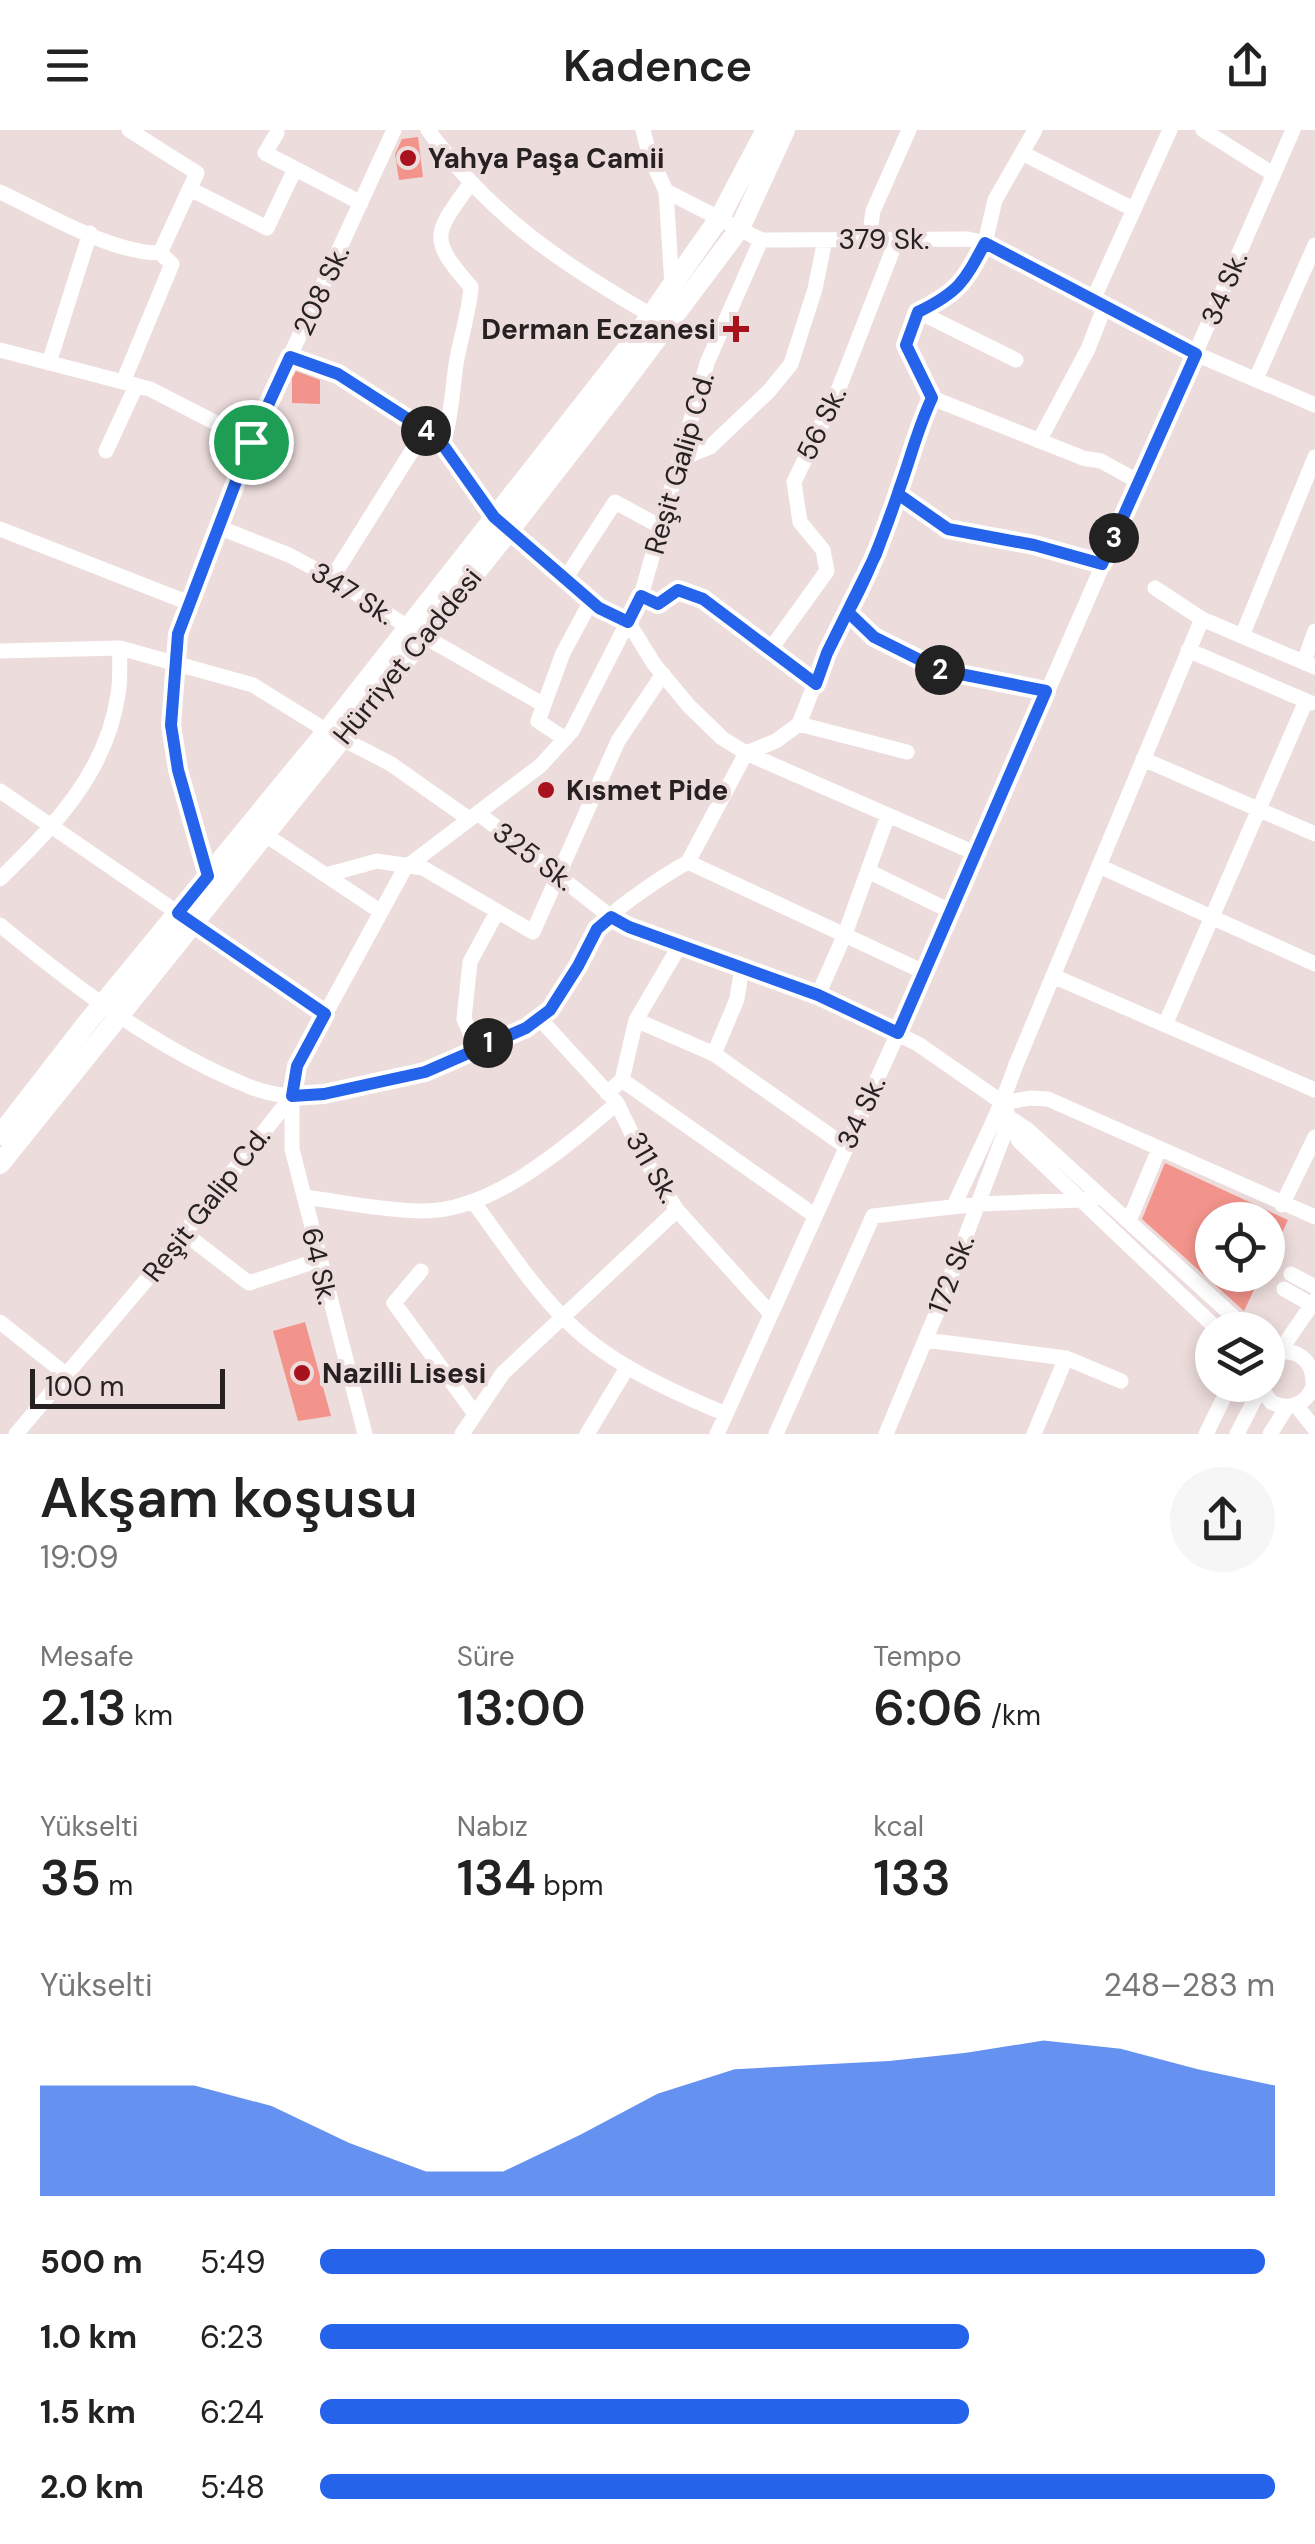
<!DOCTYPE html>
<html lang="tr">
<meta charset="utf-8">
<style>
body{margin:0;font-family:"DM Sans",sans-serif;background:#f6f6f6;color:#222;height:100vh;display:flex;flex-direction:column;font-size:38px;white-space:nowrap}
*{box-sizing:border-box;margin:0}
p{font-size:32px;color:#767676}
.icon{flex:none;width:55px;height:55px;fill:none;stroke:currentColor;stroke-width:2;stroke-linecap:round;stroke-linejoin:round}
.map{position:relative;height:1304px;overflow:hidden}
.panel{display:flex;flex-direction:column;background:#fff;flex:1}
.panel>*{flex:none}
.buttons{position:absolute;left:1195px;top:1072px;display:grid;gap:20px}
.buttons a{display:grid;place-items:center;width:90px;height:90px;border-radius:50%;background:#fff;box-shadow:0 5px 15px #0003;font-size:50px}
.scale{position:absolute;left:30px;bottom:25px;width:195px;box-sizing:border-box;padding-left:10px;border:5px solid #272121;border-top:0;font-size:28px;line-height:35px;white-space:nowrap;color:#272121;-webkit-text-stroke:8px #ecdddc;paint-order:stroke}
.pin{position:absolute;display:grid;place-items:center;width:85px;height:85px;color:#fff;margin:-42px;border:5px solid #fff;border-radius:50%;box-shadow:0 2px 10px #0007}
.km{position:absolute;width:50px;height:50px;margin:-25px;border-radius:50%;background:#222;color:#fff;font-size:28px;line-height:50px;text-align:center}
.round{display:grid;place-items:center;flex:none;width:105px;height:105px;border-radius:52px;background:#f6f6f6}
.head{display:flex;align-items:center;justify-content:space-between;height:170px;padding:0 40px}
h1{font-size:55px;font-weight:600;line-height:75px}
.metrics{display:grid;grid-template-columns:repeat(3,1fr);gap:15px;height:170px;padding:10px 40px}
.metrics div{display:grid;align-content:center}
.metrics b{font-size:50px;font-weight:600}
.metrics small{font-size:28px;font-weight:400}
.metrics p{font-size:28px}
.chart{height:280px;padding:20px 40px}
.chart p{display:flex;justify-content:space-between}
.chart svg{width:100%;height:180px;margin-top:10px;fill:#2563eb;opacity:.7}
ul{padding:0 40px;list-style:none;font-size:32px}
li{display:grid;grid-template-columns:160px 120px 1fr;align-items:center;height:75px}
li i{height:25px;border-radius:12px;background:#2563eb}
header{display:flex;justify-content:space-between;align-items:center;height:130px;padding:0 40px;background:#fff;font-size:45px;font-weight:600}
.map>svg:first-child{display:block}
.building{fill:#f3948c}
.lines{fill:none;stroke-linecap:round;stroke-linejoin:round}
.minor{stroke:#fff;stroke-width:15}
.major{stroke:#fff;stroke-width:20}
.route-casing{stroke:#fff;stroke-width:20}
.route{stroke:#2563eb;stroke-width:12}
.poi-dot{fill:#a8121d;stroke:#ecdddc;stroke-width:4}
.labels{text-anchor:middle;stroke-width:8;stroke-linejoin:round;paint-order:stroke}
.poi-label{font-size:28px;font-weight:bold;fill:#272121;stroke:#ecdddc;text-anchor:start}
.street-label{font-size:28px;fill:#272121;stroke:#ecdddc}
</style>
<header><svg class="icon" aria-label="menu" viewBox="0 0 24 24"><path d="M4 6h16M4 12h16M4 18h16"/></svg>Kadence<svg class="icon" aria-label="share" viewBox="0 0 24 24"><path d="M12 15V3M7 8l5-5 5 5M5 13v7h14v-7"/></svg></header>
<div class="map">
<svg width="1315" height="1304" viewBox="0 0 1315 1304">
<rect width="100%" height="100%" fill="#ecdddc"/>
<path class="building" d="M418,7L423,47L399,50L395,24L402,9Z
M296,241L320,250V274L292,273V248Z
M1165,1033L1288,1090L1268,1133V1090H1212V1145H1261L1244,1181L1142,1089Z
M305,1192L331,1286L298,1291L273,1201Z"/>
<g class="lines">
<path class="minor" d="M428,0C489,85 562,134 651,185
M643,0L649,24L666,61L761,110L968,109L985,113L1196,224L1315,275
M1203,0L1273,44
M277,3L265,23L361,73
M1022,23L1133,79
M190,59L267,98L294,41
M666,61L672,156
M0,62C45,83 111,123 160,123
M869,109L873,81L909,0
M1092,172L1170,0
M919,182L1016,230
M0,220L150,259L251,311
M290,227L337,244L443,315L494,387L599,478L628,492L654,534L689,576L722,608L746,623L975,723
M49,233L90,103
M1256,249L1315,115
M123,252L172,134L160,123L197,43L129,0
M932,268L906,215L919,182L950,166L968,146L985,113L995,70L1035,0
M932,268L1083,328L1101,331L1139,352
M1039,311L1088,219L1104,178
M443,315C452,286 452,258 457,228C462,204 469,181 471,157C428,108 434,104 470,54
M106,321L136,256
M680,329L710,317L769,261L791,234L815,159L825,110
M897,364L948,399L1034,415L1102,434
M218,397L289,425L332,448L406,496L544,575L538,591L565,609
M0,399L189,473
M332,448L425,300
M565,449L615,372L661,397
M1155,458L1202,489L1315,537
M641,466L657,474L678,460L703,469L816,553
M848,481C908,541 968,543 1046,561
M1242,506L1315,327
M770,520L827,441L823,420L800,392L794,352L839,258L897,109
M1188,520L1311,573
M0,521L120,518L253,555L327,601L391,634L469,689
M1304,532L1315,501
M544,575L563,523L591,471
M799,594L907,622
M746,623L776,611L799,594L827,523L877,424L932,268
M1143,629L1315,704
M0,661L325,884
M478,683L611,787L629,797L818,865L918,914L1003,973L1019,1011L1218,1200
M264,704L381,782
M688,732L924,842
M1099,736L1315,834
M868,741L950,781
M326,745L377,731L423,738L533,802L618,611L663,544
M208,746L178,639L171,595L178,504L251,311L394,0
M0,749C54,696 107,642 118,564C121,549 119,533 120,518
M0,795C67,850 134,902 212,940C238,952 261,964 290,966C336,969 417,945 458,926C488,912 522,905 546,883C571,861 578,825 597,799C613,779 666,744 688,732L746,623
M1053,846L1315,960
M818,865L845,804L888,685
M539,888L617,973L642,1025L677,1080L770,1183
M636,890L714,924L845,1016
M1165,895L1306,571
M476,917L464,889L470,832L497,782
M714,924L737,869L742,837
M622,950L636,890L680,815
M607,963L622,950L814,1085
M292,966V1019L365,1304
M1003,973L1030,968L1048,969L1315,1087
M1013,990L1028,1000L1248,1200
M304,1067C342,1072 381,1080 419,1081C490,1084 566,1017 617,973
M474,1073C502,1110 528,1151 560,1184C603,1231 668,1260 726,1284
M1282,1075L1315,1007
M954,1076C974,1030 999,985 1015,937L1202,489
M1129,1091L1159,1019
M184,1103L249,1153L319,1130
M421,1141L394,1173L475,1284
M1291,1144L1315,1157
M1284,1159L1312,1175
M0,1192L68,1246
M925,1210L1066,1228L1121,1251
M1280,1221L1315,1170
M1259,1255L1271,1272C1289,1281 1305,1275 1313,1257C1315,1228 1292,1213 1268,1228
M1296,1275L1315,1299
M16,1304L164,1129L292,966L297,936L405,738L540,636L572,601L641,466L707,233L761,110
M462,1304L503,1243L677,1080
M587,1304L627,1238
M717,1304L898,903L1293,0
M776,1304L873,1086L978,1074L1081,1070L1101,1066
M886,1304L939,1177L1005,1002L1002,986
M1034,1304L1066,1228
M1206,1304L1230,1255
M1237,1304L1260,1259
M1270,1304L1287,1277"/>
<path class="major" d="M0,1005L87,893L330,597L630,215L720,87L766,0
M0,1034L509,401L613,267L740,98L785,0"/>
</g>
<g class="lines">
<g class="route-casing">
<path id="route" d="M251,312L178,504L171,595L178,640L208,746L178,783L325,884L297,936L292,966L324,964L425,942L526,898L550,880L578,836L597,799L611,787L629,797L818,865L898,903L1046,561L940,540L874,507L848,482C870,442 886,400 900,357C911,327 918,297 932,268L906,215L918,182C959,162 964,152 985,113L1196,224L1102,434L1034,415L948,399L898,364L876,424L827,523L816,554L703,469L678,460L658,474L641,466L628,492L599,478L494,387L443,315L425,300L338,244L290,227L251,312"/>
</g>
<use href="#route" class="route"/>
</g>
<g class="poi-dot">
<circle cx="408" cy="28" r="10"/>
<path d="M731 184h10v10h10v10h-10v10h-10v-10h-10v-10h10z"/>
<circle cx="546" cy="660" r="10"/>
<circle cx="302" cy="1243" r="10"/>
</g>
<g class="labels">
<g class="poi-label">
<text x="428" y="38">Yahya Paşa Camii</text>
<text x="716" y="209" text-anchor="end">Derman Eczanesi</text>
<text x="566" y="670">Kısmet Pide</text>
<text x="322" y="1253">Nazilli Lisesi</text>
</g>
<g class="street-label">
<text x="884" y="119">379 Sk.</text>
<text transform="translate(1224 158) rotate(-67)" y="10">34 Sk.</text>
<text transform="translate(321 160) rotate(-65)" y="10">208 Sk.</text>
<text transform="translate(821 293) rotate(-64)" y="10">56 Sk.</text>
<text transform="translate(679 333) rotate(-74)" y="10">Reşit Galip Cd.</text>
<text transform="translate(353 463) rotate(32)" y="10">347 Sk.</text>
<text transform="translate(407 526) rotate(-51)" y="10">Hürriyet Caddesi</text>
<text transform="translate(534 726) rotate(37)" y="10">325 Sk.</text>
<text transform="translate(861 982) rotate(-65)" y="10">34 Sk.</text>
<text transform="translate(653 1037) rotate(60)" y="10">311 Sk.</text>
<text transform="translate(206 1074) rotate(-52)" y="10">Reşit Galip Cd.</text>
<text transform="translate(320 1136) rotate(77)" y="10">64 Sk.</text>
<text transform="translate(951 1144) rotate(-69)" y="10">172 Sk.</text>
</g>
</g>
</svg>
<div class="buttons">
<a><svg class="icon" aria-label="locate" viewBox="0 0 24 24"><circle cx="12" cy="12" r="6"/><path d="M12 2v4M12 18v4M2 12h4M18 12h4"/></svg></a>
<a><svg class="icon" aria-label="layers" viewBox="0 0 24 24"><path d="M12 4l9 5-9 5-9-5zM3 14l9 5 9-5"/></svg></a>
</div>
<div class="scale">100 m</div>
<div class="pin" style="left:251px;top:312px;background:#1e9e55"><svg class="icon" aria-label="arrive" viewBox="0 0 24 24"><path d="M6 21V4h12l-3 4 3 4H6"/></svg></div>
<b class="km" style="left:488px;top:913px">1</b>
<b class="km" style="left:940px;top:540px">2</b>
<b class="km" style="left:1114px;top:408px">3</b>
<b class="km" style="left:426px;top:301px">4</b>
</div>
<section class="panel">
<div class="head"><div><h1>Akşam koşusu</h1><p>19:09</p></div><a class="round"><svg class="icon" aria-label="share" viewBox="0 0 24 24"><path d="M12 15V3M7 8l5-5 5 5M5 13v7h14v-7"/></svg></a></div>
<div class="metrics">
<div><p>Mesafe</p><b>2.13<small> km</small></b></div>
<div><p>Süre</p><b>13:00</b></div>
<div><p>Tempo</p><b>6:06<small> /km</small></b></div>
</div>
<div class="metrics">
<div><p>Yükselti</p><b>35<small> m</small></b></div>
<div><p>Nabız</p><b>134<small> bpm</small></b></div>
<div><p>kcal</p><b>133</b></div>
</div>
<div class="chart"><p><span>Yükselti</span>248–283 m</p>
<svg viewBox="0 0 160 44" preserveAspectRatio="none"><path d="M0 44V17L10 17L20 17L30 22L40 31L50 38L60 38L70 29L80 19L90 13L100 12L110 11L120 9L130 6L140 8L150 13L160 17V44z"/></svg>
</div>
<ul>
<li><b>500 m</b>5:49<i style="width:99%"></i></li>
<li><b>1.0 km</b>6:23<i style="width:68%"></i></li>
<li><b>1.5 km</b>6:24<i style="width:68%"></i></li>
<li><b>2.0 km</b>5:48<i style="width:100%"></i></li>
</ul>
</section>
